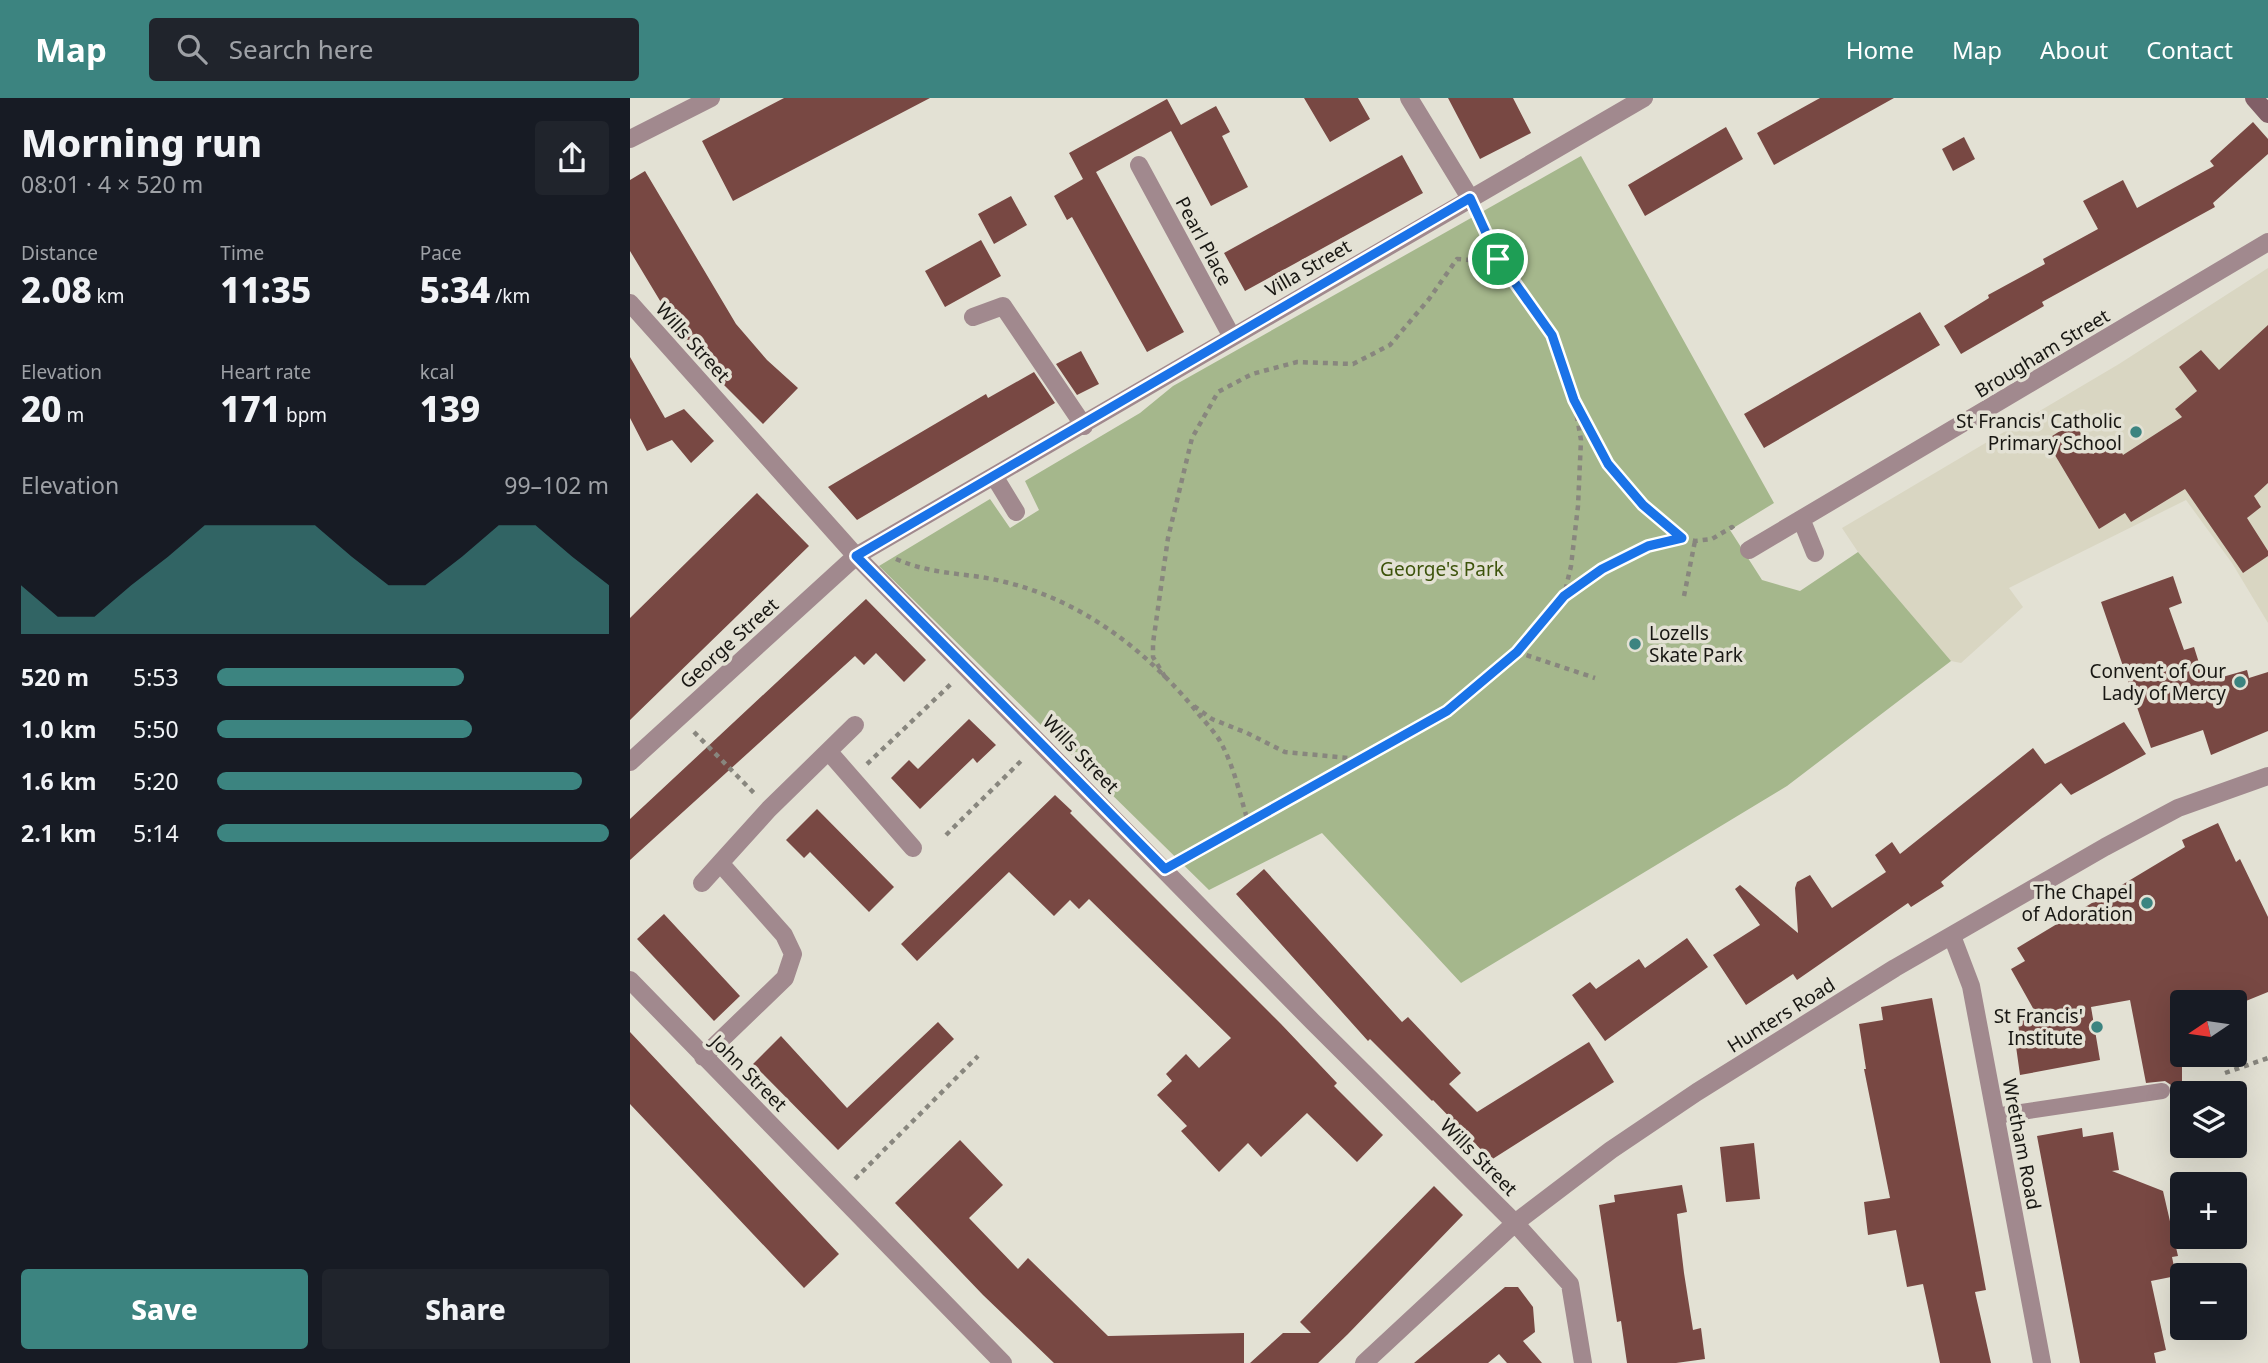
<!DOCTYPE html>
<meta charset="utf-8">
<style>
body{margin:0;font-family:"Noto Sans",sans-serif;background:#20242c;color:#f1f3f6;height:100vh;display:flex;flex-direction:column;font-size:26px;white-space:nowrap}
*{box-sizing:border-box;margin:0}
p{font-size:23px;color:#9ea1a6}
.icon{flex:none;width:38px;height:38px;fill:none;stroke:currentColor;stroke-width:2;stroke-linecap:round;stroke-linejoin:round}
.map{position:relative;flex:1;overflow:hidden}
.details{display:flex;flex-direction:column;background:#171b24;width:630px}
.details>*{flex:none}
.needle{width:46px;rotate:257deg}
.tools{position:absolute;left:1540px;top:892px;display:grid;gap:14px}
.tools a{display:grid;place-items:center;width:77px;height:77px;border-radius:7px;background:#171b24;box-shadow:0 7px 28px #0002;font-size:35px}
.pin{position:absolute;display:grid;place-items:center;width:60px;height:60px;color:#fff;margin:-30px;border:4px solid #fff;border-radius:50%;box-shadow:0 2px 7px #0007}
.round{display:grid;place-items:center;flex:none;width:74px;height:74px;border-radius:7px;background:#20242c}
.overview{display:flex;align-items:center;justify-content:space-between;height:119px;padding:0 21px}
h1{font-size:38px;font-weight:800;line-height:52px}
.figures{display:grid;grid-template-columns:repeat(3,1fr);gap:10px;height:119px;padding:7px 21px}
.figures div{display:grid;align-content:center}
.figures b{font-size:35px;font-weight:800}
.figures small{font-size:19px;font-weight:400}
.figures p{font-size:19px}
.chart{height:196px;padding:14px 21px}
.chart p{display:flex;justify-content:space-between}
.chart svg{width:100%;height:126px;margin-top:7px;fill:#3c8480;opacity:.7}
.cta{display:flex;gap:14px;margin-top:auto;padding:14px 21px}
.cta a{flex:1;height:80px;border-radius:7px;background:#3c8480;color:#fff;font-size:28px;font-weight:800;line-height:80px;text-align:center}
.cta a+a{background:#20242c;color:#f1f3f6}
ul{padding:0 21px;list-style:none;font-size:23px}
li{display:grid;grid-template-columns:112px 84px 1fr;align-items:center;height:52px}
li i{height:18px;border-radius:9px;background:#3c8480}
header{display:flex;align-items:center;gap:42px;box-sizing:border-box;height:98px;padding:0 35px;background:#3c8480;color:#fff}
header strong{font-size:33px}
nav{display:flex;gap:38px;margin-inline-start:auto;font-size:24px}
.search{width:490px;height:63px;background:#20242c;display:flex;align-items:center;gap:18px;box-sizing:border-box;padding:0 24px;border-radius:7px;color:#9ea1a6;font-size:26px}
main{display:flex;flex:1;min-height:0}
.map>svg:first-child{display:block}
.built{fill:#d9d6c2}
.green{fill:#a5b78c}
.building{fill:#784843}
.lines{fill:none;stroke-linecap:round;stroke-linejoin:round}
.path{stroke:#88867e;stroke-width:4.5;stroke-dasharray:5 5;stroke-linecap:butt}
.service{stroke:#a1898e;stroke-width:16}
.minor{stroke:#a1898e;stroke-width:18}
.secondary{stroke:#815f67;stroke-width:18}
.route-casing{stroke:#fff;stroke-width:14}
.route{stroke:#1a73e8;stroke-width:9}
.poi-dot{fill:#3c8480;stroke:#e3e1d4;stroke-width:2.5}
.labels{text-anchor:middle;stroke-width:7;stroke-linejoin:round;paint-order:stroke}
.street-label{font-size:19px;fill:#181713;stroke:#e3e1d4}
.poi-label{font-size:19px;fill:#181713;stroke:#e3e1d4;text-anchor:end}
.park-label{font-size:19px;fill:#3d530b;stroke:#e3e1d4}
</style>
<header>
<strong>Map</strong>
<div class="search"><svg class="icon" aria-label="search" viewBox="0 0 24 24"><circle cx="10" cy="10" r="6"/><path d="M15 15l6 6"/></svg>Search here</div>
<nav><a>Home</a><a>Map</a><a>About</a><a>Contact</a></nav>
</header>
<main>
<section class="details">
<div class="overview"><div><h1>Morning run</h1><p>08:01 · 4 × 520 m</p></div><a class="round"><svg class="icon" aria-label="share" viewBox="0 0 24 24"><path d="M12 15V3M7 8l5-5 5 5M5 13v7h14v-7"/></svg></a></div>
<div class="figures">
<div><p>Distance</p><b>2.08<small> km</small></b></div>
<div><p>Time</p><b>11:35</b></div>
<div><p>Pace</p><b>5:34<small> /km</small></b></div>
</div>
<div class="figures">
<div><p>Elevation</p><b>20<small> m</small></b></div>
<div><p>Heart rate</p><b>171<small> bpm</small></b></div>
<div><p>kcal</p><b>139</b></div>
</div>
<div class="chart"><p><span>Elevation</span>99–102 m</p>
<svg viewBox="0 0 160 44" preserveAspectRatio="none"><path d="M0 44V27L10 38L20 38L30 27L40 17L50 6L60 6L70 6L80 6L90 17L100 27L110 27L120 17L130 6L140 6L150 17L160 27V44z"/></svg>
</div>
<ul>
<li><b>520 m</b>5:53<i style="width:63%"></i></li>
<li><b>1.0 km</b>5:50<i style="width:65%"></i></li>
<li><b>1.6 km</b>5:20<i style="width:93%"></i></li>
<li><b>2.1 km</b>5:14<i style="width:100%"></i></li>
</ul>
<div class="cta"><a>Save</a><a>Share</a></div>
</section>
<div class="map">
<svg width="1638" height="1265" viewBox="0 0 1638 1265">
<rect width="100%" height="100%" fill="#e3e1d4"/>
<path class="built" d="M1638,170V525L1602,465L1556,402L1379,490L1393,509L1331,565L1321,563L1228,454L1212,430L1489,266Z"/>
<path class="green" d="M951,58L1144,405L1100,432L1132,482L1170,493L1228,454L1321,563L1157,688L831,885L692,735L579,792L249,468L360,401L380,430L409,412L395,383L510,315L543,288Z"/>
<path class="building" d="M154,0H300L103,103L72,43Z
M674,0H728L740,21L700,44Z
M818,0H883L901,35L850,61Z
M1190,0H1264L1144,67L1127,35Z
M537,1L551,27L586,8L600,34L592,38L618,89L581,108L541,33L466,74L554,234L517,254L442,119L437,122L424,98L453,81L439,55Z
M1623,24L1638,41V56L1583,105L1585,109L1412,204L1414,208L1331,256L1314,228L1359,200L1358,197L1415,166L1413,161L1468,131L1453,103L1493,82L1507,110L1584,68L1580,63Z
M1096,29L1113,61L1015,118L998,87Z
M1334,39L1345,61L1323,73L1312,51Z
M772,57L793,95L615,193L594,155Z
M15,73L106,226L137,262L168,290L133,326L61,254L0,153V82Z
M381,98L397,127L364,146L348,116Z
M351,142L371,178L315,209L295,173Z
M1290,214L1310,247L1134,350L1114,316Z
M1638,227V385L1624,398L1631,409L1617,420L1638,453V458L1613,475L1555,391L1501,424L1495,415L1469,431L1416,342L1444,324L1463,356L1485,341L1493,357L1552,319L1545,311L1567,293L1549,269L1571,252L1589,272Z
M451,253L469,286L447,297L426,266Z
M0,259L35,320L54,311L84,343L61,365L42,342L17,353L0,320Z
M404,274L425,305L227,422L198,389L356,296L358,300Z
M127,395L179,448L0,622V520Z
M1543,478L1552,505L1539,510L1554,552L1564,549L1575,584L1617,572L1619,580L1638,574V633L1581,657L1573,632L1521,650L1471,504Z
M236,501L296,562L274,584L246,555L234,567L225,558L0,762V721Z
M339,621L366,647L347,665L343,660L290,711L261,680L279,662L288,671Z
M1494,624L1516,656L1441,697L1431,685L1311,784L1314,788L1281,809L1278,805L1167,882L1163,876L1116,907L1083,857L1130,827L1105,791L1110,787L1168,835L1165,790L1167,784L1180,777L1202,810L1256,774L1245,757L1262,744L1270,756L1403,650L1415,666Z
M425,697L442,713L440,715L651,926L707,985L704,988L753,1037L727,1064L677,1015L631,1059L618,1045L589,1074L551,1033L557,1028L527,997L542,983L536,976L556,956L569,970L601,940L459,801L449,811L440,802L424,818L379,774L287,863L271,846Z
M187,711L264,789L239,814L180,754L174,760L156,742Z
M1588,725L1606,764L1610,761L1638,819V894L1611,905H1552V996H1542L1541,987L1535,983L1516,985L1500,902L1461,909L1470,962L1390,977L1384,934L1389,933L1387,915L1404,912L1381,871L1395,863L1387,850L1555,749L1552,742Z
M634,771L772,924L778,919L831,975L819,986L847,1014L959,944L984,984L861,1062L803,1002L802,1003L740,941L738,943L606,796Z
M34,816L110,898L84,923L7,841Z
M1057,840L1078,869L975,943L942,897L960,884L966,891L1009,861L1015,870Z
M1302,900L1356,1192L1345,1194L1361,1265H1310L1293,1186L1277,1189L1266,1132L1238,1137L1234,1104L1260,1100L1234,971H1236L1229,926L1253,922L1251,909Z
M308,924L324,941L208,1052L123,966L151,938L217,1010Z
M0,934L209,1156L174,1190L0,1006Z
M1452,1030L1453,1039L1483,1034L1489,1072L1482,1073L1533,1093L1548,1158L1542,1159L1546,1178L1521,1183L1536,1252L1524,1255L1526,1265H1450L1407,1038Z
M330,1042L373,1087L339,1120L388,1171L398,1160L478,1238L614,1235V1265H424L353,1197L265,1105Z
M1124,1045L1130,1101L1096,1104L1090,1049Z
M1052,1087L1057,1114L1047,1116L1054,1175L1063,1232L1071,1230L1075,1261L1046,1265H997L991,1223L987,1224L969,1107L985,1104L984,1097Z
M804,1088L833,1117L718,1236L688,1265H620L653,1235H681L670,1224Z
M875,1189H888L903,1209L905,1234L893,1243L912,1265H877L869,1256L858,1265H784Z"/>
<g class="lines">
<path class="path" d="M849,121L868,161
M947,308L978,366L1013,407L1051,440
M266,461C305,478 337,474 375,484C453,503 517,553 567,614C574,623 584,633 590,643C604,668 610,697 618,724
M1054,498L1065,443
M887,554L965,580
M535,579L523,559V545L538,440L562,340L588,294L622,276L667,264L723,266L760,247L799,201L827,161L854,163L868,161L922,237L944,302L951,342L948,408L941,468L934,498
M564,608L582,621L617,635L655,654L729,661
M64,634L124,695
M237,666L322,585
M316,737L393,661
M554,760L817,613L887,554L934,498L972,471L1018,448L1052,440L1065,443L1082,441L1102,429L1106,434
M1595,975L1638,960
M225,1081L348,958"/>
<path class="service" d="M1365,1018L1532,993"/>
<path class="minor" d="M779,0L840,100
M0,41L81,0
M509,67L602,239
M0,205L226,458L683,924L885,1125L940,1186L953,1265
M343,219L373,208L454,328
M364,378L386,414
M1172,423L1185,455
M1119,452L1638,144
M199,654L283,750
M0,664L226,458L1014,0
M72,785L139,711L225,627
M1322,838L1341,888L1412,1265
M0,882L373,1265
M73,959L155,880L163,856L154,837L91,766
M734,1265L885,1125L981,1052L1067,994L1265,870L1475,749L1548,710L1638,678"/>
<path class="secondary" d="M1624,0L1638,16"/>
</g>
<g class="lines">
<g class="route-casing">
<path id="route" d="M840,100L868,161L922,237L944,302L978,366L1013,407L1052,440L1018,448L972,471L934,498L887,554L817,613L535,771L226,458Z"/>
</g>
<use href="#route" class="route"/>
</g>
<g class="poi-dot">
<circle cx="1506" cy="334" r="7"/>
<circle cx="1005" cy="546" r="7"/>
<circle cx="1610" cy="584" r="7"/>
<circle cx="1517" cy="805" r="7"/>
<circle cx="1467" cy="929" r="7"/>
</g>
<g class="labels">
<g class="street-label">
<text transform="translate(574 143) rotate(62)" y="7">Pearl Place</text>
<text transform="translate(678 170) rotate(-30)" y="7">Villa Street</text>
<text transform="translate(63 244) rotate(48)" y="7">Wills Street</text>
<text transform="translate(1412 255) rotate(-31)" y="7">Brougham Street</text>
<text transform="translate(99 545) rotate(-42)" y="7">George Street</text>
<text transform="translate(451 656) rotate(46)" y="7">Wills Street</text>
<text transform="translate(1151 917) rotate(-32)" y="7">Hunters Road</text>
<text transform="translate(119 975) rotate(45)" y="7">John Street</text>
<text transform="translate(1392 1046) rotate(79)" y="7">Wretham Road</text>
<text transform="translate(849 1059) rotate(45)" y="7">Wills Street</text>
</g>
<g class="poi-label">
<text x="1492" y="330">St Francis' Catholic<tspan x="1492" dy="22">Primary School</tspan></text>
<text x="1019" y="542" text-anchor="start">Lozells<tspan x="1019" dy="22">Skate Park</tspan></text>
<text x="1596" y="580">Convent of Our<tspan x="1596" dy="22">Lady of Mercy</tspan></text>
<text x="1503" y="801">The Chapel<tspan x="1503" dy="22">of Adoration</tspan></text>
<text x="1453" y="925">St Francis'<tspan x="1453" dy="22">Institute</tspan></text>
</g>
<g class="park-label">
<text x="812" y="478">George's Park</text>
</g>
</g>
</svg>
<div class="tools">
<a><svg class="needle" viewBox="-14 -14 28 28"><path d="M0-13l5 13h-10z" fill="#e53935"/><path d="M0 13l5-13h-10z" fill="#9ea1a6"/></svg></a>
<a><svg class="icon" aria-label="layers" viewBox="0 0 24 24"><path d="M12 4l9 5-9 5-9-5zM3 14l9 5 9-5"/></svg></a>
<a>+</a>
<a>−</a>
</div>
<div class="pin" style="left:868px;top:161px;background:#1e9e55"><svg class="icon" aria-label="arrive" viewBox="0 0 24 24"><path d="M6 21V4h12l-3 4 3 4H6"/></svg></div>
</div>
</main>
